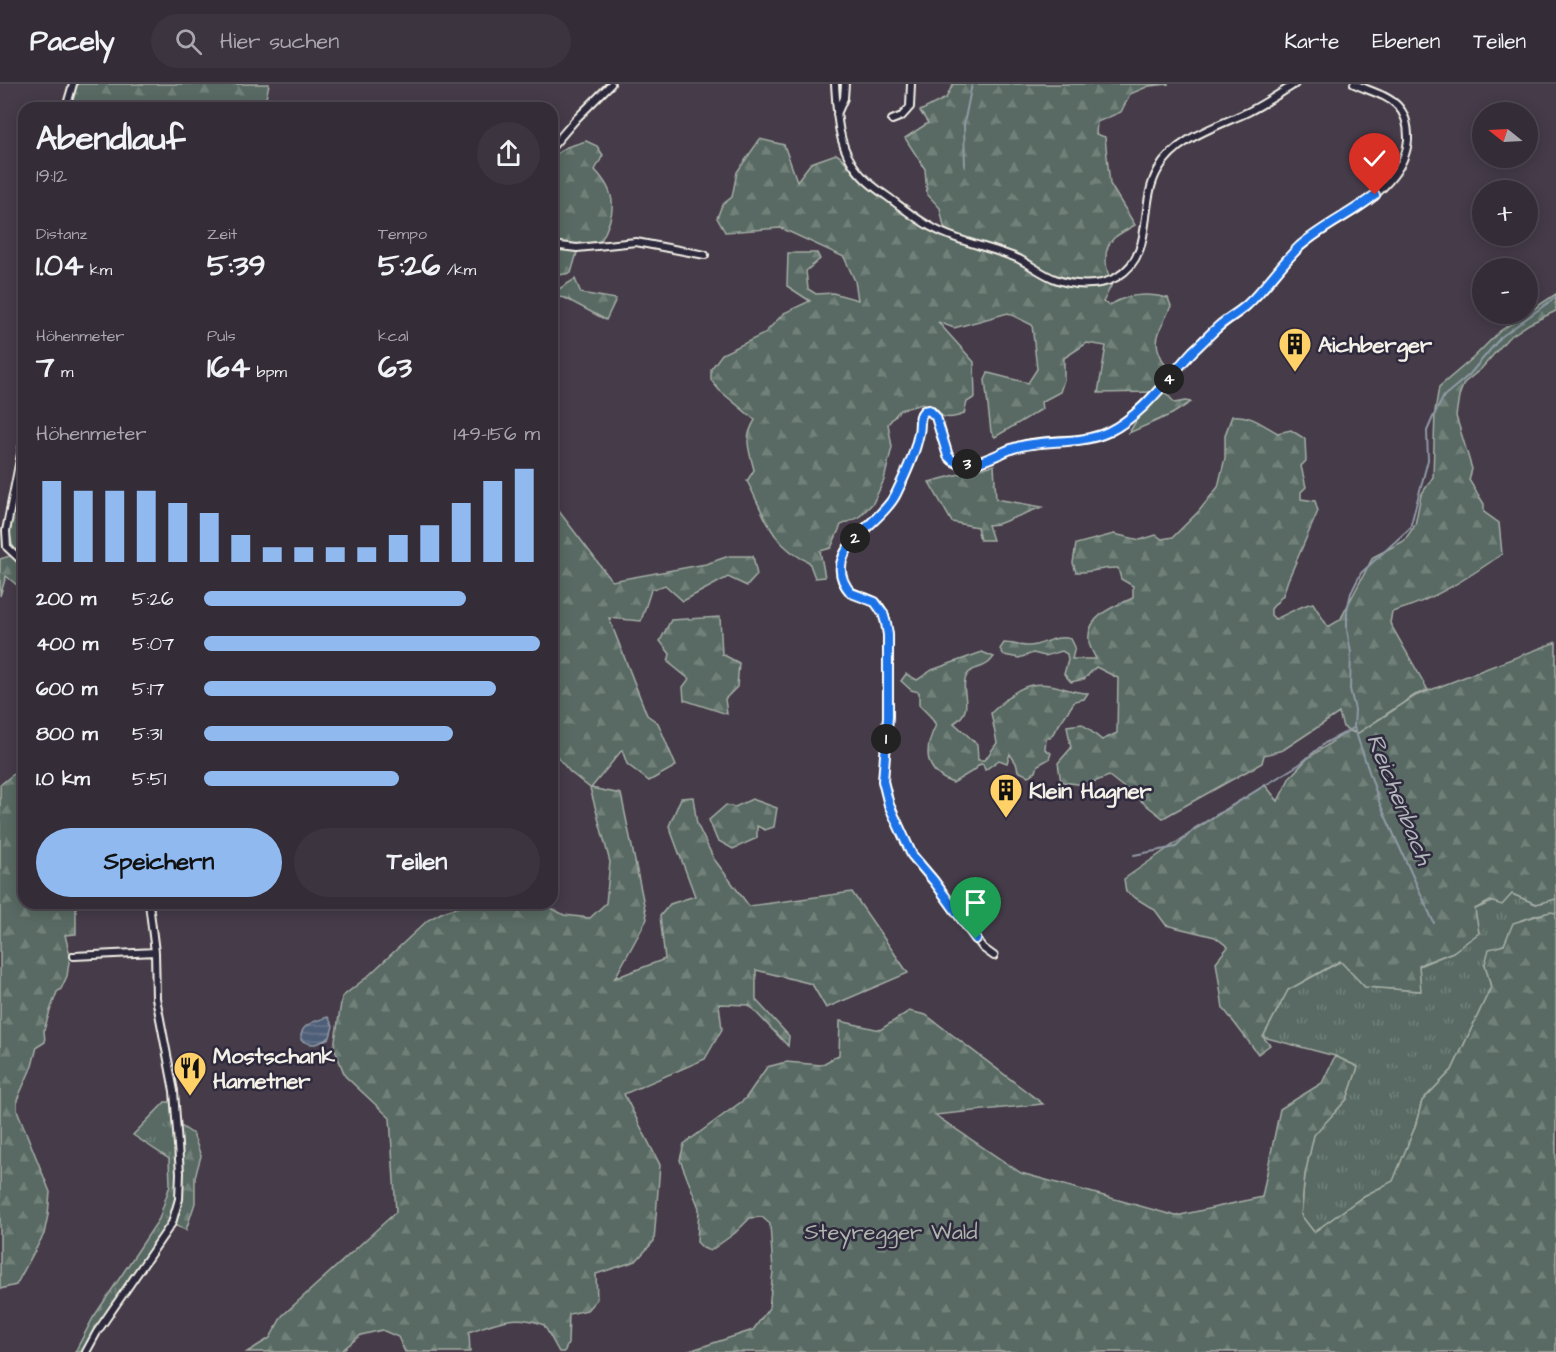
<!DOCTYPE html>
<html lang="de">
<meta charset="utf-8">
<style>
body{margin:0;font-family:"Architects Daughter",sans-serif;background:#3c343f;color:#f1f3f6;height:100vh;display:flex;flex-direction:column;font-size:22px;white-space:nowrap}
*{box-sizing:border-box;margin:0}
p{font-size:20px;color:#a9a7ad}
.icon{flex:none;width:33px;height:33px;fill:none;stroke:currentColor;stroke-width:2;stroke-linecap:round;stroke-linejoin:round}
.map{position:relative;flex:1;overflow:hidden}
.details{position:absolute;left:18px;top:18px;width:540px;height:807px;display:flex;flex-direction:column;background:#342c37;border-radius:18px;box-shadow:0 3px 15px #0003,0 0 0 2px #4e4852}
.details>*{flex:none}
.needle{width:39px;rotate:288deg}
.buttons{position:absolute;left:1472px;top:18px;display:grid;gap:12px}
.buttons a{display:grid;place-items:center;width:66px;height:66px;border-radius:50%;background:#342c37;box-shadow:0 3px 15px #0003,0 0 0 2px #4e4852;font-size:30px}
.pin{position:absolute;display:grid;place-items:center;width:51px;height:51px;color:#fff;margin:-62px -26px;border-radius:50% 50% 50% 0;rotate:-45deg;box-shadow:0 0 6px #0007}
.pin .icon{rotate:45deg}
.km{position:absolute;width:30px;height:30px;margin:-15px;border-radius:50%;background:#222;color:#fff;font-size:16px;line-height:30px;text-align:center}
.round{display:grid;place-items:center;flex:none;width:63px;height:63px;border-radius:32px;background:#3c343f}
.summary{display:flex;align-items:center;justify-content:space-between;height:102px;padding:0 18px}
h1{font-size:33px;font-weight:800;line-height:45px}
.figures{display:grid;grid-template-columns:repeat(3,1fr);gap:9px;height:102px;padding:6px 18px}
.figures div{display:grid;align-content:center}
.figures b{font-size:30px;font-weight:800}
.figures small{font-size:16px;font-weight:400}
.figures p{font-size:16px}
.chart{height:168px;padding:12px 18px}
.chart p{display:flex;justify-content:space-between}
.chart svg{width:100%;height:108px;margin-top:6px;stroke:#90b9f0;stroke-width:6}
.button{display:flex;gap:12px;margin-top:auto;padding:12px 18px}
.button a{flex:1;height:69px;border-radius:36px;background:#90b9f0;color:#111;font-size:24px;font-weight:800;line-height:69px;text-align:center}
.button a+a{background:#3c343f;color:#f1f3f6}
ul{padding:0 18px;list-style:none;font-size:20px}
li{display:grid;grid-template-columns:96px 72px 1fr;align-items:center;height:45px}
li i{height:15px;border-radius:8px;background:#90b9f0}
header{display:flex;align-items:center;gap:36px;box-sizing:border-box;height:84px;padding:0 30px;background:#342c37;border-bottom:2px solid #4e4852}
header strong{font-size:28px}
nav{display:flex;gap:33px;margin-inline-start:auto;font-size:21px}
.search{width:420px;height:54px;background:#3c343f;display:flex;align-items:center;gap:15px;box-sizing:border-box;padding:0 21px;border-radius:33px;color:#a9a7ad;font-size:22px}
.map>svg:first-child{display:block}
.grass{fill:url(#grass-tufts);stroke:#a6aea6;stroke-width:1.5}
.forest{fill:url(#forest-firs);stroke:#a6aea6;stroke-width:1.5}
.water{fill:url(#water-rules);stroke:#9099a5;stroke-width:1.5}
.lines{fill:none;stroke-linecap:round;stroke-linejoin:round}
.stream{stroke:#9099a5;stroke-width:2}
.minor-casing{stroke:#f4f1e8;stroke-width:10}
.minor{stroke:#2f2a3d;stroke-width:6}
.route-casing{stroke:#fff;stroke-width:12}
.route{stroke:#1a73e8;stroke-width:8}
.labels{text-anchor:middle;stroke-width:5;stroke-linejoin:round;paint-order:stroke}
.poi-label{font-size:22px;font-weight:bold;fill:#f4f1e8;stroke:#2f2a3d;text-anchor:start}
.park-label{font-size:22px;fill:#aeb5ad;stroke:#2f2a3d}
.water-label{font-size:24px;font-style:italic;fill:#b2b6bb;stroke:#2f2a3d}
</style>
<header>
<strong>Pacely</strong>
<div class="search"><svg class="icon" aria-label="search" viewBox="0 0 24 24"><circle cx="10" cy="10" r="6"/><path d="M15 15l6 6"/></svg>Hier suchen</div>
<nav><a>Karte</a><a>Ebenen</a><a>Teilen</a></nav>
</header>
<div class="map">
<svg width="1556" height="1268" viewBox="0 0 1556 1268">
<defs>
<pattern id="grass-tufts" width="24" height="20" patternUnits="userSpaceOnUse" patternTransform="scale(1.5)"><rect width="24" height="20" fill="#586b64"/><path d="M3 7l-1-3M5 7V3M7 7l1-3M15 17l-1-3M17 17v-4M19 17l1-3" fill="none" stroke="#71817a"/></pattern>
<pattern id="forest-firs" width="22" height="20" patternUnits="userSpaceOnUse" patternTransform="scale(1.5)"><rect width="22" height="20" fill="#586b64"/><path d="M5 1l3.5 6h-7zM16 11l3.5 6h-7z" fill="#71817a"/></pattern>
<pattern id="water-rules" width="6" height="5" patternUnits="userSpaceOnUse" patternTransform="scale(1.5)"><rect width="6" height="5" fill="#4e5e78"/><path d="M0 2.5h6" fill="none" stroke="#68768b"/></pattern>
</defs>
<rect width="100%" height="100%" fill="#453b49"/>
<filter id="ink" filterUnits="userSpaceOnUse"><feTurbulence type="fractalNoise" baseFrequency=".0167" numOctaves="2"/><feDisplacementMap in="SourceGraphic" scale="12" xChannelSelector="R" yChannelSelector="G"/><feConvolveMatrix kernelMatrix="1 2 1 2 8 2 1 2 1" color-interpolation-filters="sRGB"/></filter>
<g filter="url(#ink)">
<path class="grass" d="M1512,810L1536,820L1556,815V829C1542,827 1527,835 1514,839L1504,861L1485,880L1491,903L1452,986L1422,1017L1415,1043L1393,1098L1364,1112L1314,1148L1301,1132L1305,1090L1314,1050L1347,1015L1358,983L1335,972L1263,953L1288,906L1341,877L1365,903L1420,907L1419,882L1453,868L1475,825Z
M165,1018H171L178,1103L174,1127L166,1143L111,1221L83,1268H75L93,1234L159,1135L170,1101L169,1075L133,1051Z"/>
<path class="forest" d="M77,0H269L264,24H69Z
M953,0H1169L1149,2L1130,10L1121,28L1097,38L1096,50L1105,53L1110,100L1135,141C1128,145 1120,149 1114,154C1101,166 1106,187 1112,200L1103,218L1110,221C1128,209 1148,209 1168,214L1171,222C1157,254 1149,257 1170,288L1164,297L1157,301V308L1164,307L1175,319L1186,317L1191,318L1172,330L1129,349L1140,330L1157,310L1155,308L1098,309L1106,262L1087,259L1064,274V296L1060,308L1041,318L1042,325L995,353L991,348L985,296L988,289L1028,299L1037,285L1032,241L1008,229L954,244L938,238L974,278L975,313L967,318L964,330C944,338 939,331 922,320L900,326L888,340L892,363L884,396L873,419L859,433L841,441L831,464L820,467L825,493L815,494L809,478C771,462 765,431 747,397L754,386C749,365 743,356 755,336L719,306L711,296V285L722,270L764,250L784,229L810,217L787,202L788,169H817L820,175L806,187L808,205L816,210L833,209L858,216L855,197L844,173L781,144L725,148L717,134L722,121L732,113L737,88L760,55L784,61L797,97L811,79L836,70C848,76 850,88 860,96C883,116 919,140 946,152L940,124L927,110L925,85L905,54L928,39L920,27L946,14Z
M586,57L597,62L603,71L595,86C618,110 616,129 601,157L602,160L579,162L571,189L552,192V73L567,63Z
M575,195L581,209L616,215L606,236L565,214L552,212V205H559Z
M1556,210V227L1529,240L1508,254L1481,285L1464,299L1459,312L1456,332L1472,385L1469,396L1484,420V428L1499,439L1502,470C1468,494 1432,517 1392,528L1390,539L1428,606L1415,611L1358,649L1350,647L1357,650L1415,612L1556,558V815L1536,820L1512,810L1502,821L1490,817L1475,825L1479,849L1453,868L1419,881L1421,907L1365,903L1340,877L1288,906L1263,953L1270,961L1258,970L1223,924L1216,878L1228,863L1215,853L1166,841L1155,826L1126,808L1124,795L1197,744L1265,701L1278,717L1290,693L1307,675L1349,646L1343,643L1339,629L1283,666L1264,671L1262,679L1163,734L1109,692L1086,701L1061,698L1058,679L1071,664L1067,642L1082,640L1102,656L1117,649L1118,594L1096,583L1084,595L1071,598L1064,590L1068,576L1067,570L1062,567L1045,572L1033,569L1019,574L1004,571L1000,565L1004,559C1012,559 1020,562 1028,562C1044,562 1053,550 1071,555L1075,563L1072,575H1096C1094,570 1089,563 1089,557C1086,532 1114,522 1133,514V502L1121,495L1118,484C1103,483 1091,489 1076,488L1073,479L1076,460L1114,450L1140,456L1156,451L1162,455L1173,453L1199,427L1218,403L1225,374V351L1232,332C1251,330 1262,341 1278,349L1291,346L1305,355L1306,377L1301,382L1306,403L1301,408V415L1315,417L1318,427L1288,496L1283,511L1271,525V531L1275,535C1288,530 1299,522 1313,519L1328,543L1340,536L1373,473L1404,457L1415,441L1421,411L1433,393L1435,327L1439,303L1473,274L1500,247Z
M24,374V421L20,453L24,457V507L6,492L0,512V475L10,472L13,464L10,450Z
M994,381L996,415L1042,423L998,440L988,441L993,456H980L977,443L952,438L929,398Z
M552,418L612,497L706,480L729,472H753L757,491L747,502L728,493L683,517L665,501L651,506L641,537L609,534L647,631L658,639L676,682L649,697L627,680L622,666L591,704L621,710L647,835L615,894L665,875L660,832L670,820L695,812L669,742L681,714L693,713L697,740L714,775L749,822L852,808L908,889L826,924L812,900L756,886V916L789,952L788,962L749,921L719,920L722,945L705,975L624,1010L660,1081L654,1157L636,1177L596,1190L597,1215L587,1226L569,1230L568,1260L564,1268H559L544,1241C516,1229 496,1238 469,1248L470,1268H405L398,1253L382,1246L361,1251L340,1268H247L270,1254L282,1232L396,1128L390,1034L345,992L334,963L342,913L367,893L428,836L443,828L462,822L493,819H542L564,831L590,834L606,819L610,778L590,704L570,688L552,667Z
M720,533L722,570L739,579L737,603L725,615L727,630L684,616L683,603L689,595L668,578L670,570L660,557L671,536Z
M982,568L994,573C992,575 990,578 987,580C980,585 972,583 967,591C958,607 977,625 954,639L977,660L978,676H985L997,659L991,629C1010,611 1022,597 1050,601C1063,603 1074,609 1088,609L1084,615L1075,617L1050,654H1046L1045,665L1051,669L1049,675L1038,681L1036,688L1028,692L1018,687L1016,679L1010,670L1007,679L999,676L985,686L983,680L978,681L976,685L953,699C924,688 923,666 936,641L930,632L919,621V608L911,606L901,597L906,590L917,596L932,586Z
M22,683H24V819H76V850L65,851L70,871L67,892L61,905L57,908L50,927L44,946L45,958L37,963L32,982L17,1016V1026L50,1108L48,1131L44,1150L16,1201L0,1205V701Z
M752,715L777,724L774,743L765,746L757,742V754L733,765L717,756L709,736L726,721L735,723Z
M1550,828L1556,829V1268H686L753,1246L769,1224L773,1187L770,1140L762,1133L750,1134L735,1149L710,1167L703,1164L697,1158L699,1124L680,1076L684,1060L745,1015L767,983L786,978L821,981L839,971L840,937L880,946L909,927L926,931L1043,1020L935,1031L1021,1089L1176,1132L1262,1113L1280,1025L1322,999L1335,972L1358,983L1347,1015L1314,1051L1305,1090L1301,1131L1314,1148L1364,1112L1393,1097L1415,1043L1422,1017L1452,986L1491,903L1485,880L1489,865L1504,861L1513,839Z
M178,1040L193,1050L201,1072L195,1093V1119L186,1146L174,1141C189,1110 180,1073 178,1040Z"/>
<path class="water" d="M328,933L333,942L330,953C319,960 313,963 301,956C299,940 316,937 328,933Z"/>
<g class="lines">
<path class="stream" d="M965,83L964,40L972,0
M1134,771L1176,763L1195,744L1300,680L1325,659L1354,644
M1434,839L1380,720L1354,643L1355,626L1350,605L1351,569L1347,546V526L1351,509L1361,489L1410,444L1428,376L1427,347L1433,333L1444,312L1469,291L1501,253L1556,213"/>
<g class="minor-casing">
<path id="minor" d="M835,0C837,27 837,56 852,79C861,94 875,104 888,113C903,124 917,136 933,144C960,159 991,163 1019,175C1031,181 1042,190 1055,195C1073,202 1100,203 1117,193C1156,170 1138,120 1158,86C1176,54 1216,43 1248,28C1264,20 1279,10 1295,0
M66,24L73,0
M837,30L844,14L845,0
M892,36L902,32L910,23L911,0
M552,63L576,35L611,0
M552,161L577,164L636,158L705,171
M24,355L6,447L7,463L24,479
M74,872L155,868
M994,872L983,864L934,797L912,771L889,721L883,697L888,633V551C886,540 885,525 875,518C863,509 847,513 842,495C832,458 879,441 894,413C905,394 915,370 919,348C921,340 917,333 924,327L933,328L936,333L948,372C952,377 956,380 963,380C983,382 1003,366 1023,361C1055,352 1090,363 1119,342C1152,318 1176,284 1205,255C1218,242 1234,233 1247,221C1267,204 1280,181 1299,164C1315,148 1336,138 1355,126C1378,111 1406,86 1408,56C1409,15 1384,13 1354,0
M86,1268L97,1248L172,1139L179,1115L180,1089L174,1007L156,914L155,868L149,819"/>
</g>
<use href="#minor" class="minor"/>
</g>
</g>
<g class="lines" filter="url(#ink)">
<g class="route-casing">
<path id="route" d="M976,855L934,797L912,771L889,721L883,697L888,633V551L886,539L883,529L875,518L851,509C816,468 880,442 896,410C905,391 915,370 919,349C921,341 918,333 924,327L929,326L936,333L948,372C965,392 995,370 1014,364C1045,354 1078,362 1108,348C1143,331 1167,295 1193,267C1202,259 1210,250 1219,242C1228,234 1240,228 1248,220C1267,202 1281,180 1300,162C1323,142 1351,130 1375,111"/>
</g>
<use href="#route" class="route"/>
</g>
<defs>
<g id="building-pin" transform="scale(1.725)"><path d="M0 17L-7.5 6A9.5 9.5 0 1 1 7.5 6Z" fill="#ffd166" stroke="#2f2a3d"/><path d="M-4-6H4V6H1V3H-1V6H-4ZM-2.5-4.3h1.7v1.8h-1.7ZM.8-4.3h1.7v1.8H.8ZM-2.5-1h1.7V.8h-1.7ZM.8-1h1.7V.8H.8Z" fill="#111"/></g>
<g id="restaurant-pin" transform="scale(1.725)"><path d="M0 17L-7.5 6A9.5 9.5 0 1 1 7.5 6Z" fill="#ffd166" stroke="#2f2a3d"/><path d="M-5-6h1v4h1v-4h1v4h1v-4h1v5L-1.5 .5V6h-2V.5L-5-1ZM5-6V6H3V1.5H1.5Q1.5-4 5-6Z" fill="#111"/></g>
</defs>
<g fill-rule="evenodd">
<use href="#building-pin" x="1295" y="260"/>
<use href="#building-pin" x="1006" y="706"/>
<use href="#restaurant-pin" x="190" y="984"/>
</g>
<g class="labels">
<g class="poi-label">
<text x="1318" y="268">Aichberger</text>
<text x="1029" y="714">Klein Hagner</text>
<text x="213" y="979">Mostschank<tspan x="213" dy="25">Hametner</tspan></text>
</g>
<g class="park-label">
<text x="891" y="1155">Steyregger Wald</text>
</g>
<g class="water-label">
<text transform="translate(1400 715) rotate(68)" y="8">Reichenbach</text>
</g>
</g>
</svg>
<div class="buttons">
<a><svg class="needle" viewBox="-14 -14 28 28"><path d="M0-13l5 13h-10z" fill="#e53935"/><path d="M0 13l5-13h-10z" fill="#a9a7ad"/></svg></a>
<a>+</a>
<a>−</a>
</div>
<div class="pin" style="left:976px;top:855px;background:#1e9e55"><svg class="icon" aria-label="arrive" viewBox="0 0 24 24"><path d="M6 21V4h12l-3 4 3 4H6"/></svg></div>
<div class="pin" style="left:1375px;top:111px;background:#d93025"><svg class="icon" aria-label="check" viewBox="0 0 24 24"><path d="M5 12l5 5 9-10"/></svg></div>
<b class="km" style="left:886px;top:655px">1</b>
<b class="km" style="left:855px;top:454px">2</b>
<b class="km" style="left:967px;top:380px">3</b>
<b class="km" style="left:1169px;top:295px">4</b>
<section class="details">
<div class="summary"><div><h1>Abendlauf</h1><p>19:12</p></div><a class="round"><svg class="icon" aria-label="share" viewBox="0 0 24 24"><path d="M12 15V3M7 8l5-5 5 5M5 13v7h14v-7"/></svg></a></div>
<div class="figures">
<div><p>Distanz</p><b>1.04<small> km</small></b></div>
<div><p>Zeit</p><b>5:39</b></div>
<div><p>Tempo</p><b>5:26<small> /km</small></b></div>
</div>
<div class="figures">
<div><p>Höhenmeter</p><b>7<small> m</small></b></div>
<div><p>Puls</p><b>164<small> bpm</small></b></div>
<div><p>kcal</p><b>63</b></div>
</div>
<div class="chart"><p><span>Höhenmeter</span>149–156 m</p>
<svg viewBox="0 0 160 44" preserveAspectRatio="none"><path d="M5 44V11M15 44V15M25 44V15M35 44V15M45 44V20M55 44V24M65 44V33M75 44V38M85 44V38M95 44V38M105 44V38M115 44V33M125 44V29M135 44V20M145 44V11M155 44V6"/></svg>
</div>
<ul>
<li><b>200 m</b>5:26<i style="width:78%"></i></li>
<li><b>400 m</b>5:07<i style="width:100%"></i></li>
<li><b>600 m</b>5:17<i style="width:87%"></i></li>
<li><b>800 m</b>5:31<i style="width:74%"></i></li>
<li><b>1.0 km</b>5:51<i style="width:58%"></i></li>
</ul>
<div class="button"><a>Speichern</a><a>Teilen</a></div>
</section>
</div>
